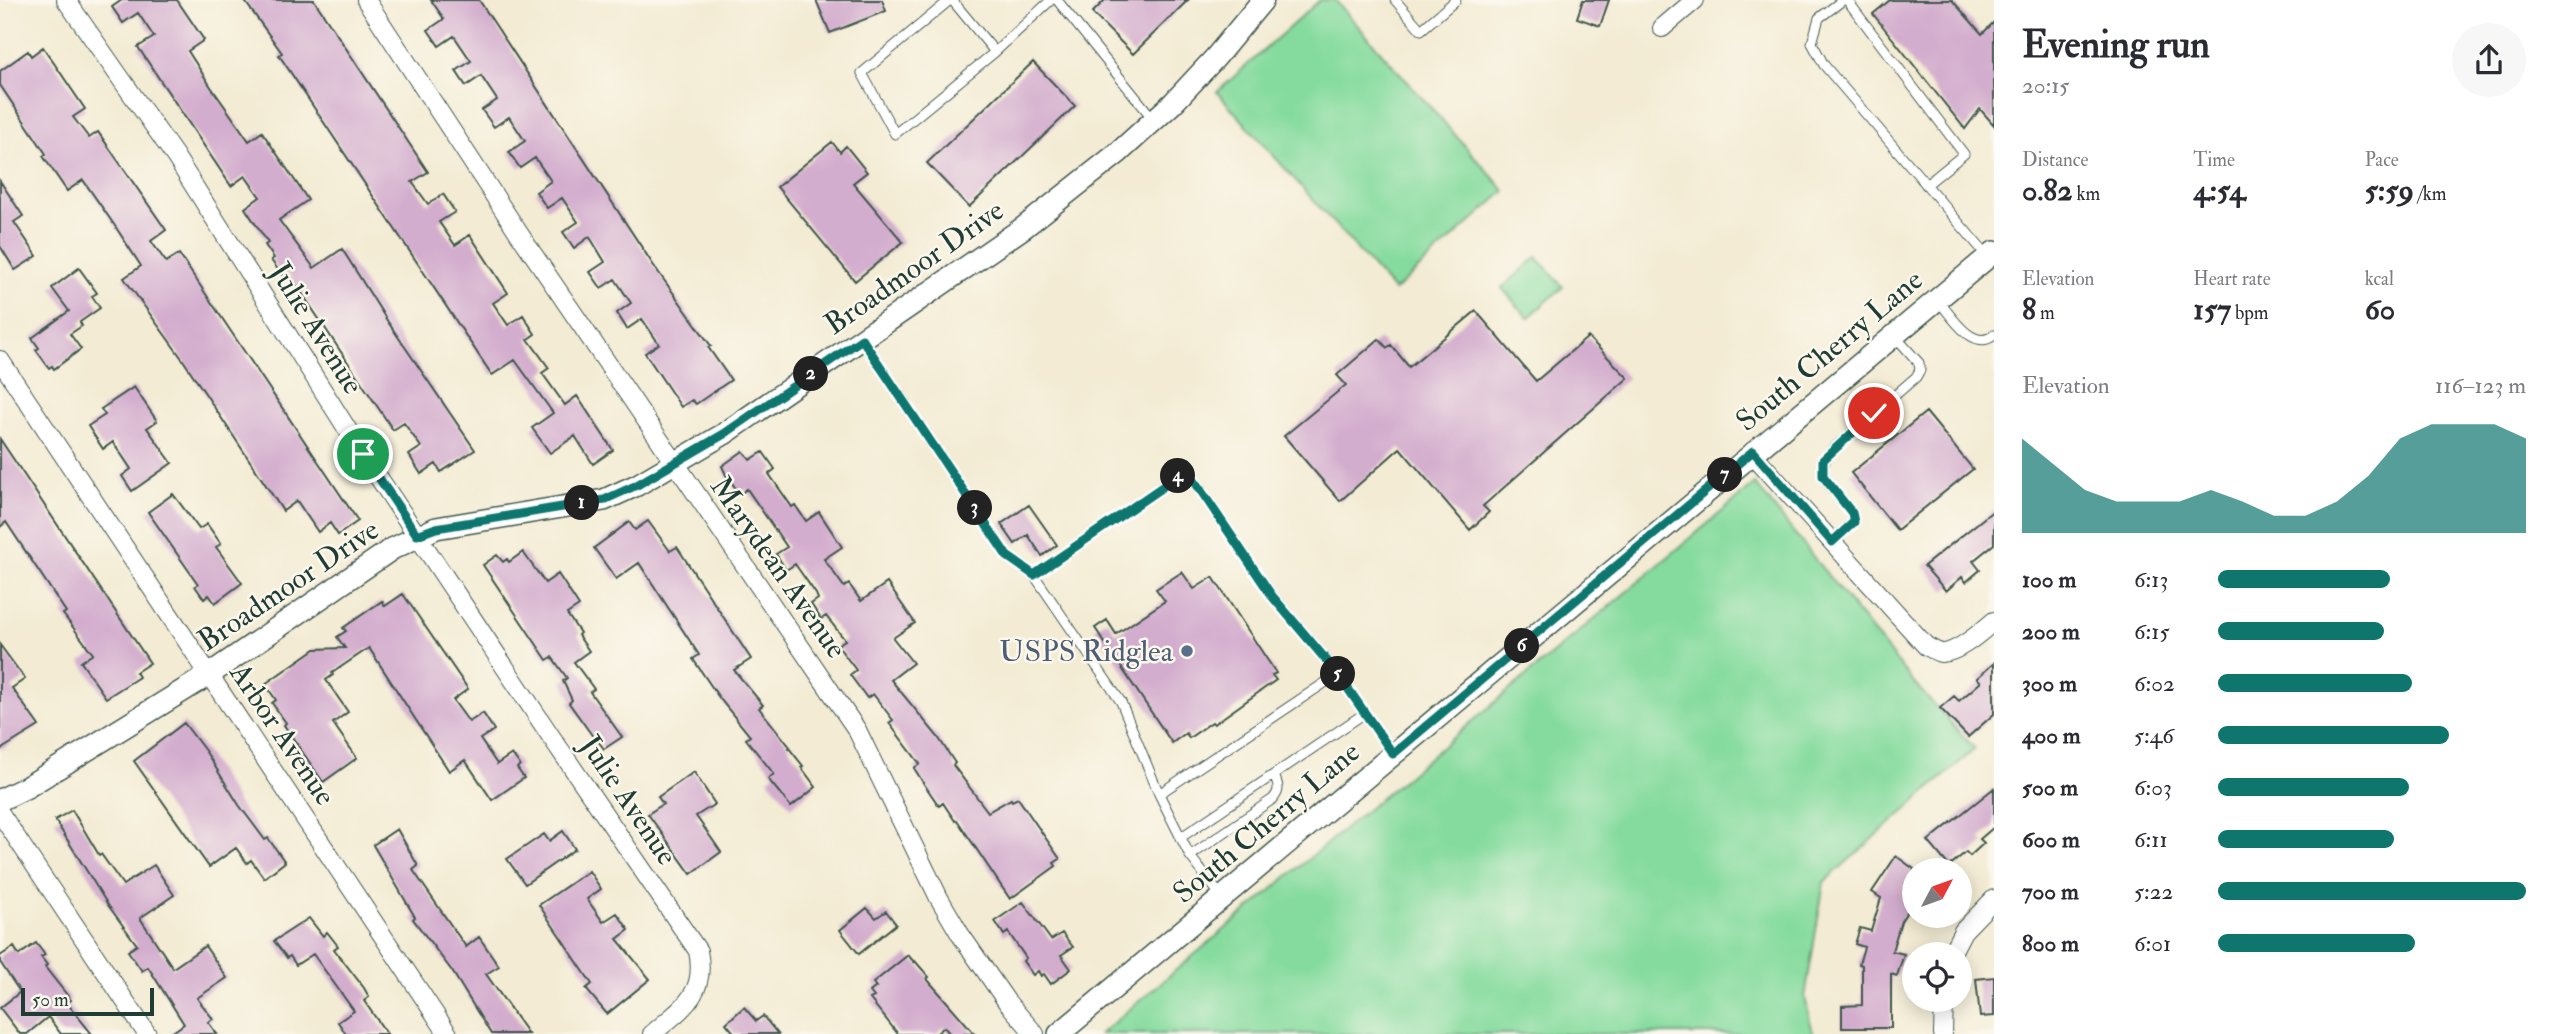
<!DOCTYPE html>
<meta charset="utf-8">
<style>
body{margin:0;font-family:"IM FELL Double Pica",serif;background:#f7f7f7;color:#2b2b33;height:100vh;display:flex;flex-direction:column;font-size:26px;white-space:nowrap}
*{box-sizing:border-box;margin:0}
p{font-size:23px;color:#7c7c81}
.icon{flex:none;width:38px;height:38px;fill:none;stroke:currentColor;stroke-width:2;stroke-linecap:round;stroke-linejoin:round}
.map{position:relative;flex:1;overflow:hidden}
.sheet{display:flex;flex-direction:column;background:#fff;width:560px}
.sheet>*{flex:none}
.needle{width:46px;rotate:49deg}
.fabs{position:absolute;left:1902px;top:858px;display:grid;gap:14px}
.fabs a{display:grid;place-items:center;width:70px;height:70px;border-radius:50%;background:#fff;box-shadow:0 4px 18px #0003;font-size:35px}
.scale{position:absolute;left:21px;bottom:18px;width:133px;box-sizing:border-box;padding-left:7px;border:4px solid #1f3d34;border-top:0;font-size:19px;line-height:24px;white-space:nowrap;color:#1f3d34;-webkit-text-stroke:5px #fbf7ec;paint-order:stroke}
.pin{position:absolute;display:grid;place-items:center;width:60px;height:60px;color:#fff;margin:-30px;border:4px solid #fff;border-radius:50%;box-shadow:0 2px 7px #0007}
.km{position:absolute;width:35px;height:35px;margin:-18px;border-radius:50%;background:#222;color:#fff;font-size:19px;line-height:35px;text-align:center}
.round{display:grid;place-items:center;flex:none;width:74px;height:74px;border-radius:37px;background:#f7f7f7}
.head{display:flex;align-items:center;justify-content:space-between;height:119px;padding:0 28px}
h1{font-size:38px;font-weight:800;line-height:52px}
.figures{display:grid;grid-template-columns:repeat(3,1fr);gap:10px;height:119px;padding:7px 28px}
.figures div{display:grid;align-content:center}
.figures b{font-size:30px;font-weight:800}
.figures small{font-size:19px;font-weight:400}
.figures p{font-size:19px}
.chart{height:196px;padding:14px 28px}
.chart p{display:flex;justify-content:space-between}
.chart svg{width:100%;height:126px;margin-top:7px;fill:#0f766e;opacity:.7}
ul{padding:0 28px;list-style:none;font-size:23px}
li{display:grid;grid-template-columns:112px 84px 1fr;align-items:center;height:52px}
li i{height:18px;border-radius:9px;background:#0f766e}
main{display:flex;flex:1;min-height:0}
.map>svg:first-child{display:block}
.green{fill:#85db9e;stroke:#528c69;stroke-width:2}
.building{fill:#d3adce}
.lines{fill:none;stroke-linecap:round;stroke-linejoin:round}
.service-casing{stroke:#3f574c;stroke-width:11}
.minor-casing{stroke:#3f574c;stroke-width:20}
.tertiary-casing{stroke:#3f574c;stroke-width:24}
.service{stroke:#fff;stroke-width:9}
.minor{stroke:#fff;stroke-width:18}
.tertiary{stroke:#fff;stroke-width:21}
.route-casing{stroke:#fff;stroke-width:14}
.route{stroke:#0f766e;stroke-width:9}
.service-dot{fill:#5c6f8a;stroke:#fbf7ec;stroke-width:2.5}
.labels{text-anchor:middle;stroke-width:5;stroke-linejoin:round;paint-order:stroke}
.street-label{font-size:30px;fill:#1f3d34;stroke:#fbf7ec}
.service-label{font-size:30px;fill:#4e5e75;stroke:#fbf7ec;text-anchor:end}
</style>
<main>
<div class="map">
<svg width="1994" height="1034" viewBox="0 0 1994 1034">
<rect width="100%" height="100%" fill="#fbf7ec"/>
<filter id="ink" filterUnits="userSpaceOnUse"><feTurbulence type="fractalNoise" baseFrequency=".0143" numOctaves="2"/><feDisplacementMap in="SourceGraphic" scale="14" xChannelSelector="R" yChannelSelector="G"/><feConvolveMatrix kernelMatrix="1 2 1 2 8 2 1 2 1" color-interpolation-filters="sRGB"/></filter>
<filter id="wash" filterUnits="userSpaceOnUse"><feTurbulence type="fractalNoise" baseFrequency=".00686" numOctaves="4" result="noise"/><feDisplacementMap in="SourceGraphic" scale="28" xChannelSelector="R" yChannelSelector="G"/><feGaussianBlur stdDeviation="1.57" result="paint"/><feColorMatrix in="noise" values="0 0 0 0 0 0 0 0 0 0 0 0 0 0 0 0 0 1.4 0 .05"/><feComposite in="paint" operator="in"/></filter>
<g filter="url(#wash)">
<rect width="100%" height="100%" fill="#f3ebd3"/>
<path class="green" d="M1320,0H1335L1505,191L1394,291L1217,92Z
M1537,257L1563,287L1528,318L1502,288Z
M1755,484L1913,682L1975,749L1824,882L1805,997L1813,1034H1100Z"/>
<g id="blocks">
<path class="building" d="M122,0H177L204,40L188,51L211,87L249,141L262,132L308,200L279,220L314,268L342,249L388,322L475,450L441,472L436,464L421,474L409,455L421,447L404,423L393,430L287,271L282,275L271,260L274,258L265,245L268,243L245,208L260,197L245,176L231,186L138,47L154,37L138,13L123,23L112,7Z
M244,0H314L428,172L412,182L428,204L443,194L455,212L439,222L455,245L470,235L508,293L493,303L508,325L523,315L535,334L528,339L549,368L542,373L565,405L577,396L613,450L593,464L575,436L550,453L532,428L553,413L515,360L492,375L279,55L282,53Z
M431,0H479L654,266L711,346L708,347L731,380L696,404L692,400L681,407L645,353L659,344L642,319L627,329L617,313L631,303L615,279L601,288L590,272L605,262L591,239L589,237L574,248L563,232L578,222L562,198L547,208L536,192L551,181L535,158L520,168L509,152L525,141L509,117L494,127L482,110L497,100L481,76L466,86L456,71L471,61L454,36L439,46L428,30L444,19Z
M816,0H882L886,11L830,33Z
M1105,0H1188L1133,54L1092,13Z
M1583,0H1609L1600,26L1577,18Z
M1890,0H1952L1982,34L1994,22V125L1980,109L1965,129L1873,14Z
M43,47L85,109L73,117L89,138L98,132L166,230L151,241L166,262L179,254L358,521L338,535L330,523L318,532L297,501L283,511L183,360L124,278L141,266L115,226L83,180L67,191L43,156L46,154L0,85V71L28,51L31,56Z
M1033,62L1075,106L969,207L927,163Z
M832,142L840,152L846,146L867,172L853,183L903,242L855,281L777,187Z
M0,181L23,216L14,222L37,256L15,270L0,246Z
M79,268L97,293L92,296L100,308L80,322L82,326L70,334L81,349L54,369L52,366L49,368L36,350L39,348L32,338L69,311L52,288Z
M1476,311L1536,381L1588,337L1628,378L1483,506L1489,512L1470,530L1400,448L1340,501L1284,436L1346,385L1337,375L1379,339L1387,348L1391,345L1409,367Z
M134,387L157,421L147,428L172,463L132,491L122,476L131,469L113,442L103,449L88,426L105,415L101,409Z
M1926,412L1973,469L1897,530L1851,473Z
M0,439L150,663L136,672L139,677L106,698L81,662L93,654L63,614L66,612L6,522L0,527Z
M743,451L750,460L763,452L775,469L769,474L792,507L795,505L806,521L819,512L842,547L824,559L844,587L849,584L861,601L887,583L915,623L893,638L913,663L891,680L938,737L955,763L953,765L988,812L1011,799L1012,801L1018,798L1060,859L1054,863L1056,866L1045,874L1010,899L957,820L955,821L943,803L939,806L924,784L914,768L920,764L889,723L893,720L873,694L867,698L850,675L856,670L837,645L845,640L826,616L821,619L811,604L818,599L816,594L795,564L786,570L776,554L787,547L747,489L740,494L726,475L722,466Z
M173,494L199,529L207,524L221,544L216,547L242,583L215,603L209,595L204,599L195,586L198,584L148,512Z
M1029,505L1057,545L1042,556L1028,535L1015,544L1001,524Z
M1994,510V544L1973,561L1980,570L1966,582L1962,577L1946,591L1924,566Z
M648,521L670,551L677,547L751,659L734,670L763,705L759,708L790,747L789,748L803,766L801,767L816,787L791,807L768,779L774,774L746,739L750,736L720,699L693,659L699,655L639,563L616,579L594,548L629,522L635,530Z
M523,552L545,583L558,574L579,606L567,614L580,633L578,635L589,651L574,662L594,689L590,692L622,737L604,749L595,737L594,738L569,703L572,700L563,681L567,678L552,657L547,660L483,565L497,555L503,562L507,559L509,562Z
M1182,572L1194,589L1213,577L1276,673L1272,675L1276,680L1214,724L1212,722L1189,738L1186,733L1172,743L1095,628L1107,620L1116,634L1165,601L1156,589Z
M403,594L468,689L453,700L469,722L483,713L494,730L480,739L497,764L512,754L520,765L517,768L524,778L492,800L465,760L449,771L369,648L332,673L333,675L326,680L348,712L333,723L357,758L323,782L284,725L286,723L272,703L276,700L265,684L315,649L345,648L337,637L346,631L343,628L382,601L385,606Z
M0,645L25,679L12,688L39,726L0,750Z
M1994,663V714L1968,737L1940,708L1954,696L1959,701L1981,682L1977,678Z
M184,723L206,752L239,805L265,840L268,838L285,862L264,878L251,860L247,863L236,848L209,867L134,761Z
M694,772L715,804L696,816L721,852L691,874L648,814L663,804L658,797Z
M1994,788V827L1980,839L1984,843L1970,856L1966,852L1949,866L1928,841Z
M72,810L99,855L101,854L123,885L154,865L174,895L140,918L173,968L205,946L227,978L197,998L213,1019L208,1022L217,1034H170L184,1024L148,967L142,971L128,951L137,945L108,905L55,820Z
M397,829L418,866L413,870L466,947L479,937L499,966L486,974L528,1034H491L452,971L413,919L415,917L373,845Z
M563,831L575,849L525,884L507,859L544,834L549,841Z
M1896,856L1914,869V901L1901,921L1892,951L1904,954L1897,976L1891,974V1028H1842V1006L1862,1005V965L1859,964L1864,947L1855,944L1860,928L1871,931L1881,898L1872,892Z
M589,871L601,889L587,899L603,922L617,913L629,930L617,939L650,979L607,1014L586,989L592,984L539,905Z
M1023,902L1051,940L1062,933L1073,947L1061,955L1071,969L1051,984L1044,974L1041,976L1038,971L1033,975L1023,961L1026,958L1008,932L1004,935L995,921Z
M867,908L876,918L886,911L896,924L859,954L840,930Z
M309,918L323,936L327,932L338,946L334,949L364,988L369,997L364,1001L387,1034H346L338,1022L354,1011L313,954L296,965L290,956L287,958L274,941Z
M36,943L45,955L41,957L47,965L45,967L71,1000L67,1003L92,1034H61L48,1017L27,1034H20L0,1008L20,992L0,962V956L14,947L19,955Z
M908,955L914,962L915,961L929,977L927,979L975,1034H950L944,1027L936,1034H898L870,999L874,997L870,992L876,987L873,983Z
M1994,977V1016L1980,1017L1976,979Z
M744,1007L756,1021L763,1016L778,1034H735L726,1023Z"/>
</g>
</g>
<g filter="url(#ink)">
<use href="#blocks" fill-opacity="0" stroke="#3f574c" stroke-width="2"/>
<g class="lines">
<g class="service-casing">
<path id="service" d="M950,0L862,73L895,134L995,52L1051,0
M952,0L995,52
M1057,0L1154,120
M1395,0L1421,30L1456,0
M1843,0L1819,18L1812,43L1824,65L1988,257
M1847,0L1964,154L1926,185
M1938,300C1950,314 1973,353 1994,335
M863,340L1007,556L1034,575L1121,702L1159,794
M1832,542L1854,521C1847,491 1804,482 1833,449L1916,377L1920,370L1919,363L1895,336
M1034,575L1187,470L1272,595L1338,674
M1180,838L1365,713
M1190,856L1273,799C1281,790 1278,785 1274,775
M1221,896L1190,856L1159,794L1338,674L1393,754"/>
</g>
<g class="minor-casing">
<path id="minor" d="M66,0L175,156L363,454L552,738L698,951C707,995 682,1008 652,1034
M366,0L520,235L857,730L939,898L960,934L1007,1002L1035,1034
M1662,28L1695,0
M0,360L448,1034
M1753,451L1760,462L1926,646C1931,648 1936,652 1941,653C1957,654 1982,631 1994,621
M0,813L147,1034
M1951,954L1963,931L1994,899
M1943,1034L1944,999"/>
</g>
<g class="tertiary-casing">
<path id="tertiary" d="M0,800L27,787L210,674L392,549L436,528L604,500L637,485L724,434L1023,228L1118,153L1173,103L1215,58L1263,0
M1059,1034L1994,252"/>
</g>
<use href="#service" class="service"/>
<use href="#minor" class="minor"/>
<use href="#tertiary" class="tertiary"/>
</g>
</g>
<g class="lines" filter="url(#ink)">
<g class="route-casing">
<path id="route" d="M363,454L417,535L436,528L604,500L637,485L724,434L862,339L1007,556L1034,575L1187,470L1272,596L1338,674L1393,754L1753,451L1832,542L1854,522L1852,513L1823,476V460L1874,413"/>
</g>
<use href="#route" class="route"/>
</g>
<circle class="service-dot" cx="1187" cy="651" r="7"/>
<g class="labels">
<g class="street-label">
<text transform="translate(914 267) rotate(-35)" y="10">Broadmoor Drive</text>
<text transform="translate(317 328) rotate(58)" y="10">Julie Avenue</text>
<text transform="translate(1829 350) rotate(-40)" y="10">South Cherry Lane</text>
<text transform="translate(779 567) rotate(55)" y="10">Marydean Avenue</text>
<text transform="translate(288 585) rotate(-34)" y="10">Broadmoor Drive</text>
<text transform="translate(283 734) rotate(56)" y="10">Arbor Avenue</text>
<text transform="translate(629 800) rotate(56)" y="10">Julie Avenue</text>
<text transform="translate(1266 822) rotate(-40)" y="10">South Cherry Lane</text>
</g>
<g class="service-label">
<text x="1173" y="661">USPS Ridglea</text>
</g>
</g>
</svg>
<div class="fabs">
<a><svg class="needle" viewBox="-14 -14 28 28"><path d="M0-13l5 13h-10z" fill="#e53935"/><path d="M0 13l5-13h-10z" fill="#7c7c81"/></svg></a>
<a><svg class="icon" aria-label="locate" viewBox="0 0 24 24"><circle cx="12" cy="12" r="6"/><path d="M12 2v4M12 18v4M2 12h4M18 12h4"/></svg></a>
</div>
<div class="scale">50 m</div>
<div class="pin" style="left:363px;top:454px;background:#1e9e55"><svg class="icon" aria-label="arrive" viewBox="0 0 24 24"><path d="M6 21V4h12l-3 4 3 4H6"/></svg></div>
<div class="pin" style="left:1874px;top:413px;background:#d93025"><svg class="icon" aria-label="check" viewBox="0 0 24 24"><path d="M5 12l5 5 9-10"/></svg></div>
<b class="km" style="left:582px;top:503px">1</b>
<b class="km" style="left:811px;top:374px">2</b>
<b class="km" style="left:975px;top:508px">3</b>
<b class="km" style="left:1178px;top:476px">4</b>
<b class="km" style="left:1338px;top:674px">5</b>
<b class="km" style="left:1522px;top:646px">6</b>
<b class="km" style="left:1725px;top:475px">7</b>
</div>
<section class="sheet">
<div class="head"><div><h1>Evening run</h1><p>20:15</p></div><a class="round"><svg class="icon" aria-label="share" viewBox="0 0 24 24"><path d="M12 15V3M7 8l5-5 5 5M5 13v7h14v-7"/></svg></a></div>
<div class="figures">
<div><p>Distance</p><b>0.82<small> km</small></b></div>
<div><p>Time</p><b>4:54</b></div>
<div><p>Pace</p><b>5:59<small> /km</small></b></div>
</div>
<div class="figures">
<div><p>Elevation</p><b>8<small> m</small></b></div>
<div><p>Heart rate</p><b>157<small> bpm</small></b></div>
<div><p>kcal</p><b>60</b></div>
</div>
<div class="chart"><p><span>Elevation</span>116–123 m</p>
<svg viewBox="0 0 160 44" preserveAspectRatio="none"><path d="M0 44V11L10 20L20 29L30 33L40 33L50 33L60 29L70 33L80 38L90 38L100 33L110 24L120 11L130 6L140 6L150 6L160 11V44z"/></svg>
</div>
<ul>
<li><b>100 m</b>6:13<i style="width:56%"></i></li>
<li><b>200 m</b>6:15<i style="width:54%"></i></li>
<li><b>300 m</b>6:02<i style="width:63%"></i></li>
<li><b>400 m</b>5:46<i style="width:75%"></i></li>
<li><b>500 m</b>6:03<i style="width:62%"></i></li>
<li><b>600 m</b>6:11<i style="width:57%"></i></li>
<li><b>700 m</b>5:22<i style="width:100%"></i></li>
<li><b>800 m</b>6:01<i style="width:64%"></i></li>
</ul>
</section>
</main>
